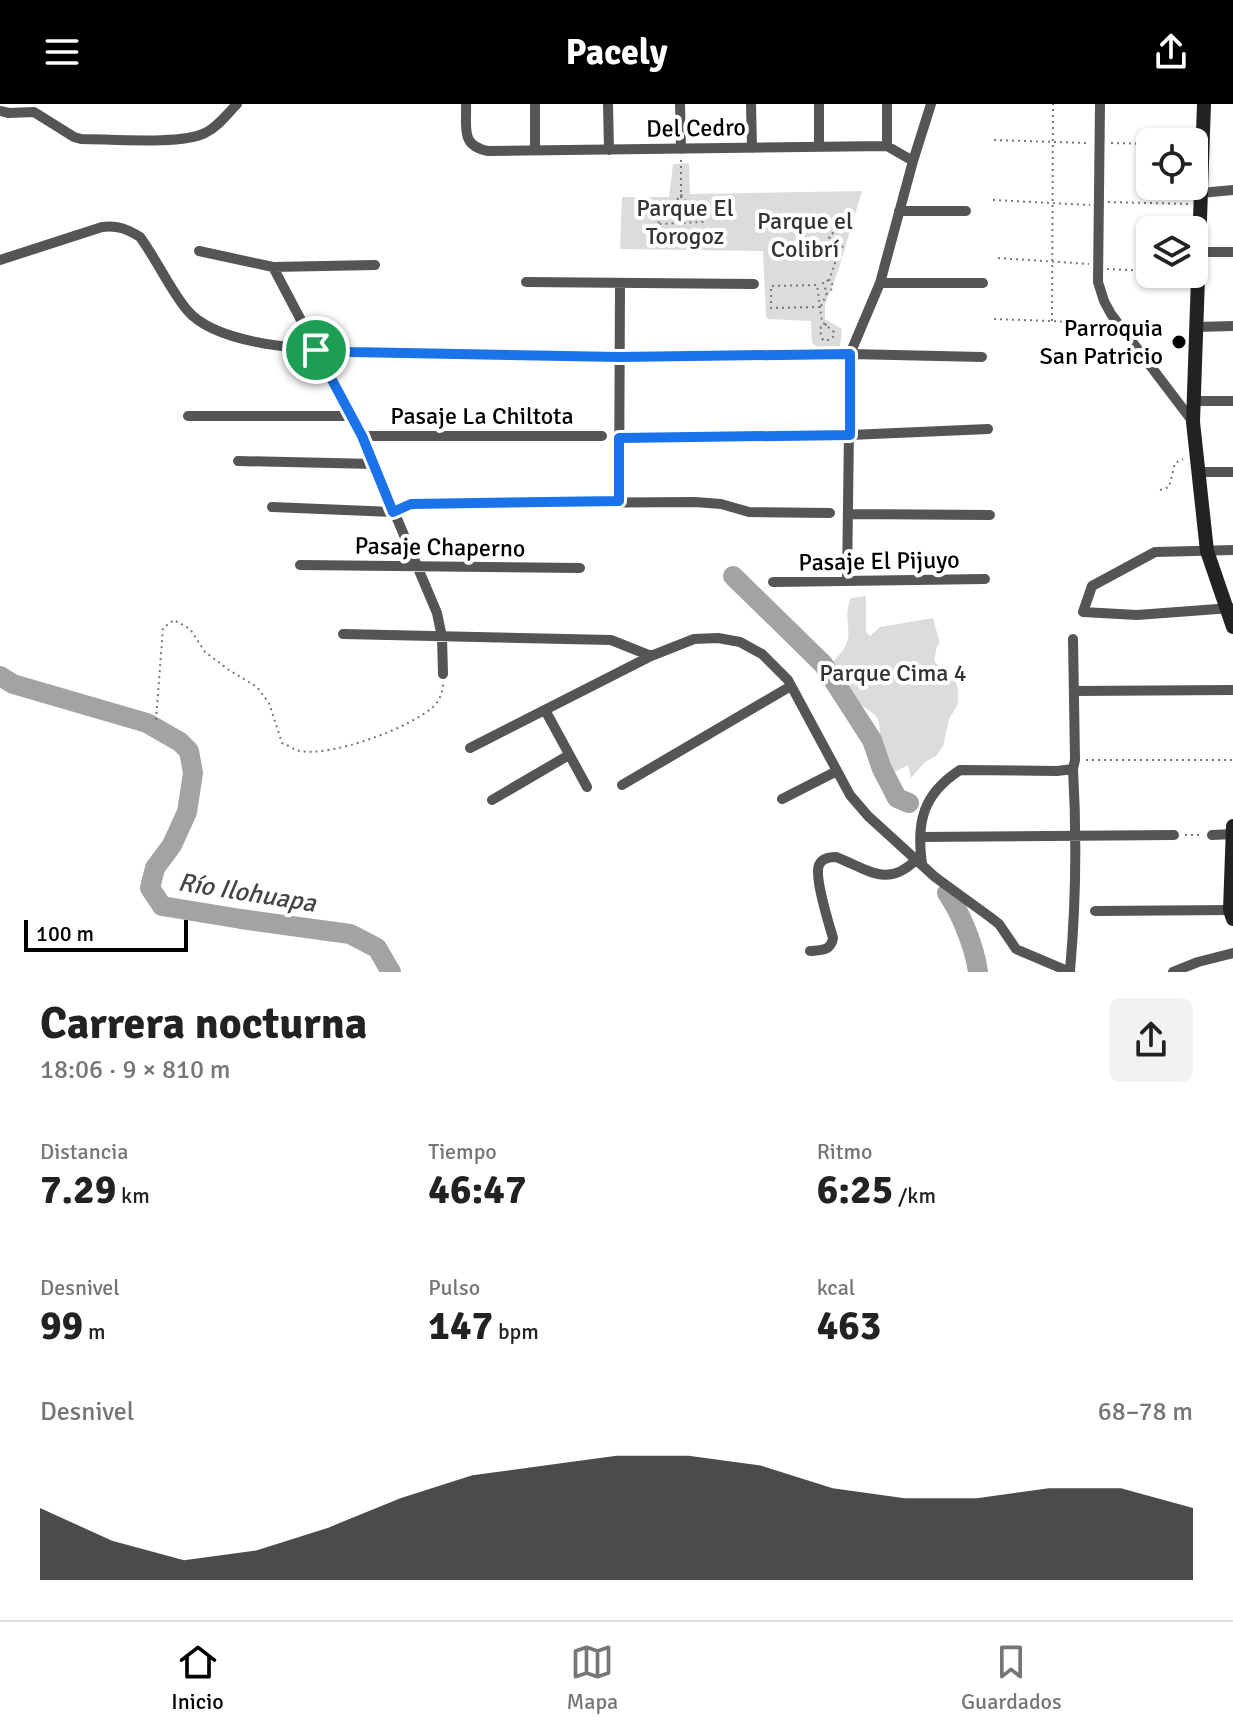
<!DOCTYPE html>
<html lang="es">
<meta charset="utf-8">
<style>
body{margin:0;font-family:Signika,sans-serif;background:#f2f2f2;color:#222;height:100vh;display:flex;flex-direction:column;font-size:30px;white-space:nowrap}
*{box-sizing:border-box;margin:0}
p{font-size:26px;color:#767676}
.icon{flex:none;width:44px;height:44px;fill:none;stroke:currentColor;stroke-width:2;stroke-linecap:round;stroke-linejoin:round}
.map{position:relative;height:868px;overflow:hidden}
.panel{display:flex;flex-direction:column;background:#fff;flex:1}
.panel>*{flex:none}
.tools{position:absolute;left:1136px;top:24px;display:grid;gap:16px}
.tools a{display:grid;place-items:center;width:72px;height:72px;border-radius:12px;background:#fff;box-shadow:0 2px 6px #0004;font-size:40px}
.scale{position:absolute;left:24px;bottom:20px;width:164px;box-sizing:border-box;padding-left:8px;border:4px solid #000;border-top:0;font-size:22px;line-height:28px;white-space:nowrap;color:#000;-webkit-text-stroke:6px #fff;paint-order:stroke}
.pin{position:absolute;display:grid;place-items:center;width:68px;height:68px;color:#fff;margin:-34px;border:4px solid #fff;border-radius:50%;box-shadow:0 2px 8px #0007}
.round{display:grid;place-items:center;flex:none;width:84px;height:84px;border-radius:12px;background:#f2f2f2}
.headline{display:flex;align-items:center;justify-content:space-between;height:136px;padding:0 40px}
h1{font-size:44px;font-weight:700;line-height:60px}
.stats{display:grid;grid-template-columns:repeat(3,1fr);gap:12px;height:136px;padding:8px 40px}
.stats div{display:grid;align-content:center}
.stats b{font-size:40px;font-weight:700}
.stats small{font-size:22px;font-weight:400}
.stats p{font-size:22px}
.chart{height:224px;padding:16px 40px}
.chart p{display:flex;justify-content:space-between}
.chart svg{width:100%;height:144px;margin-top:8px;fill:#000;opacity:.7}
header{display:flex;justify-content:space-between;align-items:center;height:104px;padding:0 40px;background:#000;color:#fff;font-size:36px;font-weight:700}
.menu{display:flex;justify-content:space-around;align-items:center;height:112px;border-top:2px solid #e0e0e0;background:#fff;font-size:22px;color:#767676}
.menu a{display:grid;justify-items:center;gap:4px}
.menu .active{color:#000}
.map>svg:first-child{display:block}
.green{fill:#dcdcdc}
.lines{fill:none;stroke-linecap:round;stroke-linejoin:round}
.river{stroke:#a3a3a3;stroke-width:20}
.path{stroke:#777;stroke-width:2;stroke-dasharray:2 4;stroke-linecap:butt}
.street{stroke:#555;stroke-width:10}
.secondary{stroke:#222;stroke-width:14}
.route-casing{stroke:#fff;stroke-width:16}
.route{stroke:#1a73e8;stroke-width:10}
.poi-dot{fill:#000;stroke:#fff;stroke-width:3}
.labels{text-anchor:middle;stroke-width:8;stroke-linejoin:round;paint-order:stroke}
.street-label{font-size:24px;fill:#000;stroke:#fff}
.park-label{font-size:24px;fill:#333;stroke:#fff}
.poi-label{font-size:24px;fill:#000;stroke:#fff;text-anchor:end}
.water-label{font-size:26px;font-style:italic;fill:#444;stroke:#fff}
</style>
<header><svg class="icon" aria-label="menu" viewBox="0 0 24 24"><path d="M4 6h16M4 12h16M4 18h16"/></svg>Pacely<svg class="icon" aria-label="share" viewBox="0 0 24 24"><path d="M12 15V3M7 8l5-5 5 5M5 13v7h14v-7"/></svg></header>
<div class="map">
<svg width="1233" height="868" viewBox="0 0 1233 868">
<rect width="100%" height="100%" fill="#fff"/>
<path class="green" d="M689,59L690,90L862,87L838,167L825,201V215L842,225L840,242L818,244L812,239L811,217L768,215L766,212L763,147L620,145L622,93H669L673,60Z
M866,492V528L870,532L880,523L933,514L940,540L937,542L934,557L947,570L954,573L958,585V600L949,615L943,642L936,652L925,658L911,674L908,661L885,673L878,656L883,653L872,636L880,630C880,604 869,611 856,596C846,585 840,572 833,558C837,553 843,547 846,541C853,527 842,514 851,494Z"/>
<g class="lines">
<path class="river" d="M733,472L823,560L872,636L882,665L897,694L909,699
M0,572L13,580L147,619L180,638L189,647L193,669L187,708L172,741L155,764L150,784L162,802L241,815L350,830L377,844L391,868
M947,789C961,809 975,844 978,868"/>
<path class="path" d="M994,36L1089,39
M1111,39L1150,40
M681,56V117
M681,91L704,118L657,120Z
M993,96L1090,101
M1108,98L1190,100
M998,154L1089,160
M1107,165L1150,167
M829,177L839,147L843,142L833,129L829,133L839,147
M821,202L827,189L823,179L826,176L829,177L833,181L831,186L827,189
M820,203L771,204V182L817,181L822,218L834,228L833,233L829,236H823L820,227L821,223L827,220
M994,215L1105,219
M1052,217L1053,0
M1160,386L1169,383L1175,359L1183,355
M156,616L163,524L174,516L190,525L205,548L229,566L257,583L269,599L282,639C288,641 294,646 300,647C331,653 411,624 434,602C440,596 443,587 443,579
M1086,656H1233
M1185,731H1203"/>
<path class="street" d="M466,0C467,23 460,42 488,47L887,42L913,57
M608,0L609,46
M680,0L681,45
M751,0L752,44
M819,0V43
M1100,0L1098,178L1104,197L1111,210L1193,318
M0,7L9,9L34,8L74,33L81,35C109,35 182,41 205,29C218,23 227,10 237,0
M887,42V0
M535,46V0
M1201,89L1233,86
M899,107H966
M199,147L273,163L375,161
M1198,148H1233
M0,156L102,123C118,121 127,125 140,133C157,156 170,186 187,206C217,242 306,245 351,248L619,253L850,250L982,253
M273,163L362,332L437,509L442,533L443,570
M526,178L754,180
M880,179H983
M1197,223L1233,222
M1194,297H1233
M188,312H353
M362,332H602
M619,334L850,331L988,325
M238,357L375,360
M1197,368H1233
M619,397L620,179
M272,403L393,408L411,400L695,398L721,400L749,408L830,409
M848,410L990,411
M300,461L580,464
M847,477L850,250L880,179L913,57L931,0
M773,478L985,475
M1231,504L1137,511L1083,508L1092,482L1155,448L1233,446
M343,530L611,536L651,552
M1074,587L1233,586
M545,606L587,683
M470,644L651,552L694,535L718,534L740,538L762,550L788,576L850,691L868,712L935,773L990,813L999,820L1016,845L1070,868
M622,681L791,582
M782,695L837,667
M492,696L569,651
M1212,731L1233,730
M921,733L1174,731
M922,760C916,718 923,690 960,666L1057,667L1073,665
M1095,807L1233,806
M810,847C821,846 831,847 833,834C829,820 814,773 819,761C822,754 829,753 836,753C869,766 887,784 916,756
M1070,867C1076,799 1077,734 1073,665L1075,656L1073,535
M1173,868L1198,858L1233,849"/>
<path class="secondary" d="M1204,0L1193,318L1207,447L1233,523
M1233,722L1230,806L1233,815"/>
</g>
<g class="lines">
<g class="route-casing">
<path id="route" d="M316,246L351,248L619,253L850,250V331L619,334V397L411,400L393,408L362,332Z"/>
</g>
<use href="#route" class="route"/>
</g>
<circle class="poi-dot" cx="1179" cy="238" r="8"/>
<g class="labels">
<g class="street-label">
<text transform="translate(696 24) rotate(-1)" y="8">Del Cedro</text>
<text x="482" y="320">Pasaje La Chiltota</text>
<text transform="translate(440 443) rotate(1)" y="8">Pasaje Chaperno</text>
<text transform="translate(879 457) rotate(-1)" y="8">Pasaje El Pijuyo</text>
</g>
<g class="park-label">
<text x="685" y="112">Parque El<tspan x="685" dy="28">Torogoz</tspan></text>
<text x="805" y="125">Parque el<tspan x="805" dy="28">Colibrí</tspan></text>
<text x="893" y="577">Parque Cima 4</text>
</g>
<g class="poi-label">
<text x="1163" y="232">Parroquia<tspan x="1163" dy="28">San Patricio</tspan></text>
</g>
<g class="water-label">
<text transform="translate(247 788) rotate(9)" y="9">Río Ilohuapa</text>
</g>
</g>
</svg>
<div class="tools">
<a><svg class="icon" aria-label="locate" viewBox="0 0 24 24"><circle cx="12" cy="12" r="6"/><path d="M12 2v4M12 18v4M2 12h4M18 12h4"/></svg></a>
<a><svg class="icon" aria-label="layers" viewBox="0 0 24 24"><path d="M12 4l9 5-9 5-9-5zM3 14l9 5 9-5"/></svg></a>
</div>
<div class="scale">100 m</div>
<div class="pin" style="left:316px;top:246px;background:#1e9e55"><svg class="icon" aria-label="arrive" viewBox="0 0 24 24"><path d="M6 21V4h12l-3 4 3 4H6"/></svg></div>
</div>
<section class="panel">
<div class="headline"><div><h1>Carrera nocturna</h1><p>18:06 · 9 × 810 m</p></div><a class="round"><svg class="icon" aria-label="share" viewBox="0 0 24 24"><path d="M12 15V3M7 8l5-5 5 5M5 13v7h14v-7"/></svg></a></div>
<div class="stats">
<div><p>Distancia</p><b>7.29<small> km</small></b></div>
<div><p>Tiempo</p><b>46:47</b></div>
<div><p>Ritmo</p><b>6:25<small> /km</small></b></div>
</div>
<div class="stats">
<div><p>Desnivel</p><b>99<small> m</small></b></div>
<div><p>Pulso</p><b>147<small> bpm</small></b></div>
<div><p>kcal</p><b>463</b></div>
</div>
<div class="chart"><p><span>Desnivel</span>68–78 m</p>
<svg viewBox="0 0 160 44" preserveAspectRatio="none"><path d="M0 44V22L10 32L20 38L30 35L40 28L50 19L60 12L70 9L80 6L90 6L100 9L110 16L120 19L130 19L140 16L150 16L160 22V44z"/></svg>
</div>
</section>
<nav class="menu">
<a class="active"><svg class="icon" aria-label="home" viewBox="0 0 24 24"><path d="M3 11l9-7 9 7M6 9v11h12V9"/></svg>Inicio</a>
<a><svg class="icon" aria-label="map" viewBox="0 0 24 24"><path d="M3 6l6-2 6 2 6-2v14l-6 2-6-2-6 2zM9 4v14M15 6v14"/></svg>Mapa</a>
<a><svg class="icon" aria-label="saved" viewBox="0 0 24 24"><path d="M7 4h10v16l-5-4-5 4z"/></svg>Guardados</a>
</nav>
